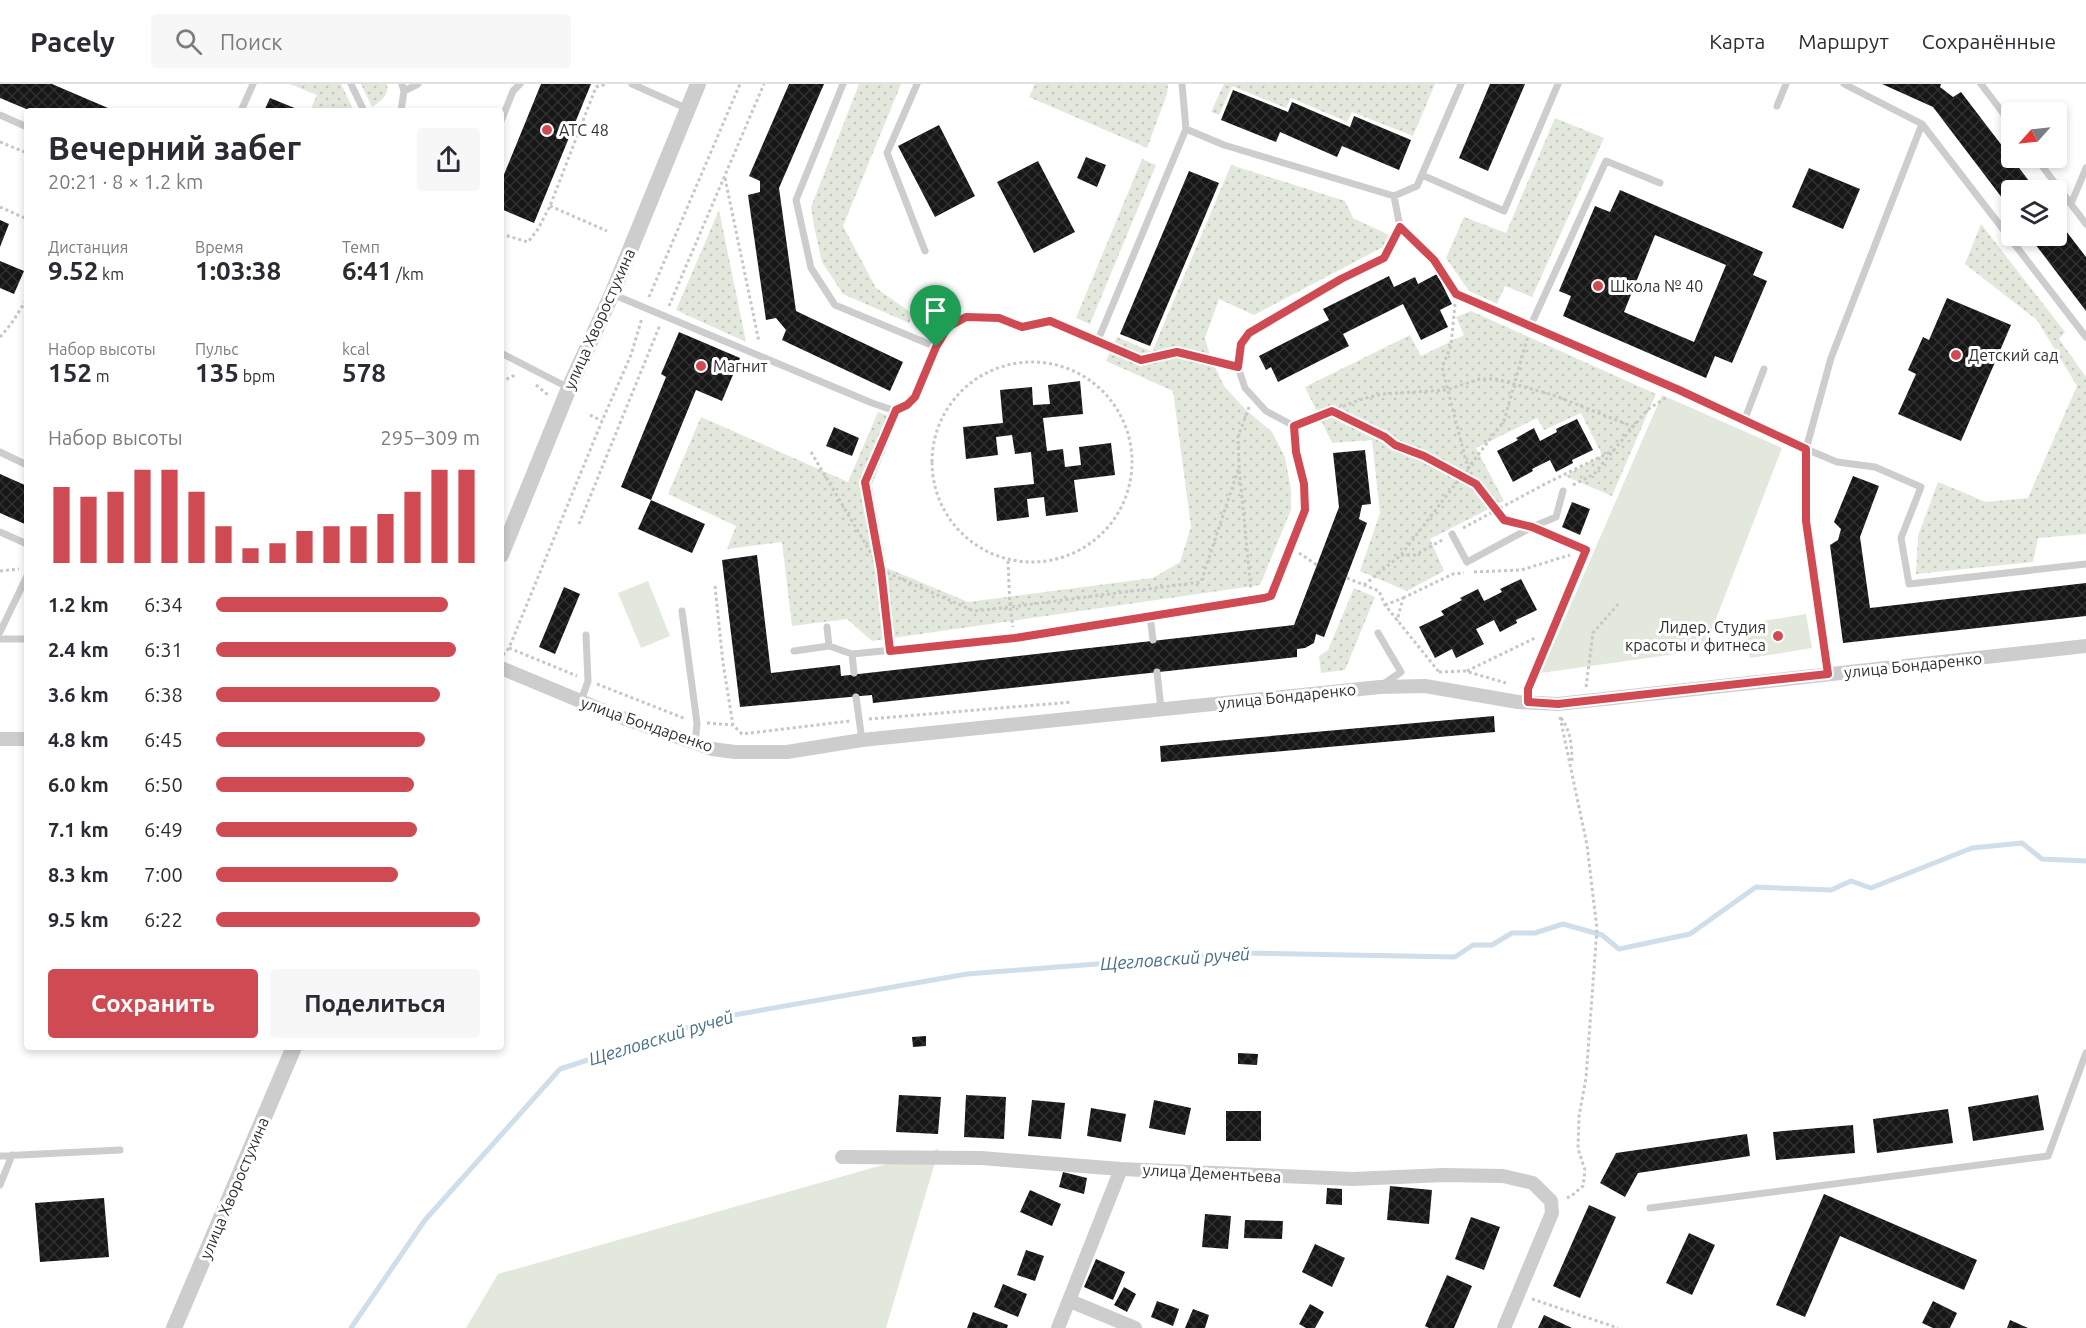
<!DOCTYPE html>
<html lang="ru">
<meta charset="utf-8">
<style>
body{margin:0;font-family:Ubuntu,sans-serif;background:#f7f7f7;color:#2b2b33;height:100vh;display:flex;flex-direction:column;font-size:22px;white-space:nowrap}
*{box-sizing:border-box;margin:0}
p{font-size:20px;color:#7c7c81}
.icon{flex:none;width:33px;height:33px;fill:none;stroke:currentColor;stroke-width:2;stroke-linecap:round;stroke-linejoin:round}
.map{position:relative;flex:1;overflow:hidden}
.side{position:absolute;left:24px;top:24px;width:480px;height:942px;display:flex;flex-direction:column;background:#fff;border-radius:6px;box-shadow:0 3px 9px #0003}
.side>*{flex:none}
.needle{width:39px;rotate:243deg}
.controls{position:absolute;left:2001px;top:18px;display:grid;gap:12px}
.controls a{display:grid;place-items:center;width:66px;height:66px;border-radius:6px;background:#fff;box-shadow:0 3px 9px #0003;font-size:30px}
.pin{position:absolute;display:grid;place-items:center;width:51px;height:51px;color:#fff;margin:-62px -26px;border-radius:50% 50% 50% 0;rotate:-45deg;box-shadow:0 0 6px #0007}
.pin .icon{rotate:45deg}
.round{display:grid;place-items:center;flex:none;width:63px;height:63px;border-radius:6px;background:#f7f7f7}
.headline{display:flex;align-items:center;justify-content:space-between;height:102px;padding:0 24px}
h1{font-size:33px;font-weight:700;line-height:45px}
.stats{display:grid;grid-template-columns:repeat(3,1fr);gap:9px;height:102px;padding:6px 24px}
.stats div{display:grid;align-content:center}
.stats b{font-size:26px;font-weight:700}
.stats small{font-size:16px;font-weight:400}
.stats p{font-size:16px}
.chart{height:168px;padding:12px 24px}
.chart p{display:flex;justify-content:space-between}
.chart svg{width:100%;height:108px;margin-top:6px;stroke:#cf4a53;stroke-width:6}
.button{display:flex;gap:12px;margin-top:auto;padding:12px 24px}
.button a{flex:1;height:69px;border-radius:6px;background:#cf4a53;color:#fff;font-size:24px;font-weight:700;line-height:69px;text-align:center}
.button a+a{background:#f7f7f7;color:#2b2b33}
ul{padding:0 24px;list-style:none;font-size:20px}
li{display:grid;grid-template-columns:96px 72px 1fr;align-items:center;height:45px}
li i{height:15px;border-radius:8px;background:#cf4a53}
header{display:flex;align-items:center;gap:36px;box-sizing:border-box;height:84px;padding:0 30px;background:#fff;border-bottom:2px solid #e1e1e2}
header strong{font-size:28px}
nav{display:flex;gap:33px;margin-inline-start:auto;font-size:21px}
.search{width:420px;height:54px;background:#f7f7f7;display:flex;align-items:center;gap:15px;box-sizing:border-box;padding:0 21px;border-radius:6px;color:#7c7c81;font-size:22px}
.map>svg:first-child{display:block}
.grass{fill:url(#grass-dots)}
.garden{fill:#e3e8dd}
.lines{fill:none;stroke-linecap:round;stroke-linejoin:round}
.stream{stroke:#cfdee8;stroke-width:5}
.building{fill:url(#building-cross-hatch);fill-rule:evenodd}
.path{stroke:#c7c7c7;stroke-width:3;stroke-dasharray:3 3;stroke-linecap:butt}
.service{stroke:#cdcdcd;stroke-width:7}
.minor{stroke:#cdcdcd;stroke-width:14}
.tertiary{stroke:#cdcdcd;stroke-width:16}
.route-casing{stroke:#fff;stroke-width:12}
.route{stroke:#cf4a53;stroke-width:8}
.poi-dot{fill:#cf4a53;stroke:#fff;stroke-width:2}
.labels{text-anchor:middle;stroke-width:6;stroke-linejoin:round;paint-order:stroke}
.poi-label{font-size:16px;fill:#303030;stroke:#fff;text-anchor:start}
.street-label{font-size:16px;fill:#303030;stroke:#fff}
.water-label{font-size:18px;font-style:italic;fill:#486f88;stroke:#fff}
</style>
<header>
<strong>Pacely</strong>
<div class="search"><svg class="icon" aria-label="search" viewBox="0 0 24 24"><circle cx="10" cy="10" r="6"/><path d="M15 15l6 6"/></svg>Поиск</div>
<nav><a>Карта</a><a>Маршрут</a><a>Сохранённые</a></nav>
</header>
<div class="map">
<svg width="2086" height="1244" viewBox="0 0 2086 1244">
<defs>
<pattern id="grass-dots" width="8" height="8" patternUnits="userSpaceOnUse" patternTransform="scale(1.5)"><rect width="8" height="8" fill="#e3e8dd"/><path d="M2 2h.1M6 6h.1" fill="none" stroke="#c3c7be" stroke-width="1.8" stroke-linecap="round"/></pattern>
<pattern id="building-cross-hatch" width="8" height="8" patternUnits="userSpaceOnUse" patternTransform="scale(1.5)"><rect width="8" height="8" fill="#171717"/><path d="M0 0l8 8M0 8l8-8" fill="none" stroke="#303030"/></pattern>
</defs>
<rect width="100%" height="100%" fill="#fff"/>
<path class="grass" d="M290,0H341L354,27H310L317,11Z
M361,0H387C389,12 381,17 372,23Z
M859,0H901L843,142L876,204L913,230L909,239L843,210L822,178L815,147L811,123Z
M1035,0H1168L1167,10L1147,64L1029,13Z
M1224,0H1435L1413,52L1352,28L1347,38L1291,14L1286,24L1232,2L1219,31L1211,28Z
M1555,34L1604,54L1532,213L1505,202L1497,220L1469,207L1446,174L1464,133L1506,149Z
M1142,75L1156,81L1090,240L1076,234Z
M1231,81L1345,117L1353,134L1389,151L1383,163L1254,231L1219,215L1205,254L1211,275L1224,302L1246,326L1272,348L1285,373L1291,406V426L1260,501L872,557L847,535L792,542L782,458L727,465L736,442L668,410L701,333L848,398L878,328L898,335L872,401L887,484L968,518L1153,494L1180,478L1191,443L1173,307L1106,277L1117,253L1152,268Z
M719,126L746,258L676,226Z
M1981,140L2065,248L2059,255L2086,293V450L2038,454L2033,478L1916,490L1918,452L1938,398L1986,418L2028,414L2077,302L2037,236L1965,180Z
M1471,227L1656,310L1612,412L1565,392L1602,371L1581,329L1544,346L1537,334L1476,364L1504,417L1430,455L1444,487L1407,507L1360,487L1380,429L1372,356L1332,359L1305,303L1410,251L1421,272L1464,251L1456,233Z
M1354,504L1375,513L1345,586L1321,589L1319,572L1328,566Z"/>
<path class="garden" d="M1662,311L1782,364L1704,566L1541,589Z
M648,497L670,552L641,564L618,509Z
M1806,530L1812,564L1750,574L1744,540Z
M939,1065L886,1244H466L498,1190Z"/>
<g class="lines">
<path class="stream" d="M351,1244L425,1136L560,985L717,934L967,890L1239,869L1455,873L1473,861H1492L1512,849H1535L1563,840L1602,851L1619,865L1690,850L1756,803L1831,806L1851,797L1871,804L1972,764L2022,759L2042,775L2086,777"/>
</g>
<path class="building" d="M0,0H52L115,27H31L0,14Z
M541,0H591L534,139L501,125V92L503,93Z
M789,0H824L779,104L796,227L903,278L890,307L782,256L786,246L776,234L766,236L748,111L760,108V97L749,92Z
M1490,0H1525L1488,87L1459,74Z
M1882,0H1941L1940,3L1953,13L1961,8L2036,106H2012V127L1933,23Z
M1233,6L1288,28L1292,18L1350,43L1354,32L1411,56L1399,86L1342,62L1337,73L1280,48L1276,58L1221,36Z
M270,14L302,27H264Z
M939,41L975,112L935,133L898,62Z
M1086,73L1106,81L1097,103L1077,94Z
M1038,77L1075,148L1034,169L997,98Z
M1809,84L1860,105L1843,145L1792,123Z
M1189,87L1219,99L1150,262L1120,250Z
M1620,106L1763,168L1753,191L1767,197L1732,279L1715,272L1706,294L1563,232L1571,212L1559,207L1595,122L1610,128ZM1655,151L1726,181L1694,258L1624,228Z
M2056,134L2086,173V227L2029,152H2056Z
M0,136L9,140L0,163Z
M0,177L24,187L14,210L0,204Z
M1437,190L1452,220L1440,226L1448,243L1421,256L1403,220L1343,250L1349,262L1278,298L1271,283L1266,286L1259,272L1329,236L1323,225L1389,192L1394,203L1415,193L1418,200Z
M1947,214L2011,241L1961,357L1898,330L1916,290L1908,286L1923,253L1929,256Z
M679,248L740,274L722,317L696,306L651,416L705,440L692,469L638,445L651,416L621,403L666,293L661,290Z
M1080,297L1083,330L1043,334L1047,367L1063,365L1065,383L1081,381L1079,363L1111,359L1115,391L1074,396L1078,428L1046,432L1044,413L1027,415L1029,433L997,437L994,404L1034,400L1031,368L1015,370L1012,351L996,353L998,371L966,375L963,343L1003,339L1000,306L1032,303L1033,321L1050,320L1048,301Z
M1577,335L1593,366L1572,376L1573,379L1556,388L1550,376L1532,385L1533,387L1513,398L1497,367L1518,356L1516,354L1534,344L1540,357L1557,348L1556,345Z
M834,343L859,354L852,372L826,362Z
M1365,366L1371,420L1362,421L1359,435L1367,439L1324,553L1316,550L1314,559L1305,564L1297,565V573L873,619L872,611L740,623L722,476L757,471L771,589L840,581L841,592L1294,541L1339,423L1333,369Z
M0,390L27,402V441L0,429Z
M1853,392L1879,402L1860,453L1870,524L2086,499V532L1843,559L1830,461L1838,456L1841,445L1834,438Z
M1572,418L1590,425L1580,451L1562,443Z
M1521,495L1537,526L1516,536L1517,539L1500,548L1494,536L1476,545L1484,560L1456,574L1452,565L1435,574L1419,543L1444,531L1441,527L1462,516L1460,514L1478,505L1484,517L1502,508L1500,505Z
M564,503L580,510L555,570L539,563Z
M1494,632L1495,648L1161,678L1160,662Z
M926,952V962L913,963L912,953Z
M1238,969L1258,970L1257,981L1238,980Z
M899,1011L941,1013L938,1050L896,1048Z
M966,1011L1006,1013L1004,1055L964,1053Z
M2038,1011L2044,1046L1973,1057L1968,1023Z
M1032,1016L1065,1019L1061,1055L1028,1052Z
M1154,1016L1191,1024L1185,1051L1149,1044Z
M1091,1024L1126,1030L1121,1058L1087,1052Z
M1948,1025L1953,1059L1877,1069L1873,1035Z
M1226,1027H1261V1057H1226Z
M1853,1041L1855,1069L1776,1076L1773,1048Z
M1747,1050L1750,1072L1638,1089L1625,1113L1600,1099L1616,1069Z
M1063,1088L1087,1094L1084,1110L1059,1103Z
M1390,1102L1432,1106L1429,1140L1387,1136Z
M1327,1104L1342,1105V1121L1326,1120Z
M1030,1106L1061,1120L1052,1142L1020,1128Z
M1824,1110L1977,1176L1964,1206L1840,1152L1805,1233L1776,1221Z
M104,1114L109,1173L40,1178L35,1119Z
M1589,1121L1616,1133L1580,1214L1553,1202Z
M1205,1130L1231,1132L1228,1165L1202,1163Z
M1471,1133L1500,1143L1484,1186L1455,1175Z
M1245,1136L1283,1137L1282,1155L1244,1154Z
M1689,1149L1715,1161L1692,1211L1666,1199Z
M1315,1160L1345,1174L1332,1203L1302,1188Z
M1026,1166L1044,1172L1035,1197L1017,1191Z
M1096,1175L1125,1188L1113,1216L1084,1203Z
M1447,1191L1472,1202L1454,1244H1429L1425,1242Z
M1003,1200L1027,1210L1018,1233L994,1223Z
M1124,1203L1136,1210L1127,1228L1114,1221Z
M1157,1217L1179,1225L1173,1242L1151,1233Z
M1933,1217L1957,1229L1950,1244H1933L1922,1239Z
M1310,1220L1324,1228L1315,1244H1306L1299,1240Z
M1193,1225L1209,1231L1205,1244H1185Z
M973,1228L1008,1241L1007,1244H967Z
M1544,1231L1572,1244H1538Z
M2010,1236L2028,1244H2007Z"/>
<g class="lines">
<path class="path" d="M0,58L27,69
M725,94L759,258
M550,122L607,147
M0,123L27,135
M501,150L528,158L538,145L550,122L596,3L607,0
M649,213L740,0
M1464,214L1521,239
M1455,220L1451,262L1442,283L1466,377L1476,400
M669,222L764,0
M0,253L11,240L27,215
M1108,261L1141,276L1177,268L1228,280
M932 378a100 100 0 1 1 200 0a100 100 0 1 1-200 0Z
M501,298L517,290
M536,301L548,311
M1249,323L1238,353L1239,383L1251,506
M1332,326L1385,353L1395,361L1424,372L1476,400L1504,436L1516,439
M590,331L602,337
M1304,338L1359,316L1382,310L1446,306L1480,295H1496L1553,311L1634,343
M811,368L881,486L974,527L1010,523L1013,543
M1573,401L1594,390L1647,326L1667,313
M579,440L660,241
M1463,444L1545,400L1616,365
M1299,469L1317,481
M1401,471H1415L1444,455
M1008,477L1010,523L1201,498L1239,383
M0,487L19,485
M1474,488L1521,486L1570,471
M1347,494L1379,507L1385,521L1439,588
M1364,501L1401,471L1504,337L1527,255
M715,502L723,579L733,641L742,650L850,637
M1403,514L1453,490L1464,489
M1385,521L1403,514L1397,537
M889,556L881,486L865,397L892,335
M509,564L577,592
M503,571L509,564L602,337L631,271L642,234
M1467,587L1537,553
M1439,588L1465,587L1506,599
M597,600L686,635
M1586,603L1593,549L1619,519
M1560,633L1587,761L1597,845L1586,994L1579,1032L1578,1065L1585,1086L1583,1102L1570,1113L1564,1114
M1561,634C1571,647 1572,663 1572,679
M869,635L1071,618
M707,639L733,641
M1532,1215L1618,1244"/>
<path class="service" d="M351,0L364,27
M632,0L688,25
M917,0L887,69L925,167
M1844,0L1922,40L2086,253
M1981,0L2012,41
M404,7L418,0
M1777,22L1786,0
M241,27L253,0
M401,27L404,7L402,0
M0,31L27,43
M501,37L513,7L520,0
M1922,40L1831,274L1806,365L1837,378L1875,383L1921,403L1901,454L1909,500L2086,480
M2036,74L2086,140
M1422,91L1504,127L1558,0
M1660,99L1606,77L1530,243L1679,306L1806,365V437L1828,590
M1394,112L1417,102L1461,0
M2071,120L2086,84
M1400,143L1434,176L1456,210
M612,210L872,319C879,321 889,326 895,326C917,325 929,280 936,263L835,221L811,184L796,116L843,0
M936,263L948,243L966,233L999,234L1022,243L1050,237L1098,256L1186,45L1182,0
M501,269L569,304
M1744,337L1764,285
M0,368L27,381
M1532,443L1556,433L1563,407
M0,448L27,460
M1452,450L1467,478L1532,443L1586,466L1551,547L1528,605V618
M682,527L697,639L695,661
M1150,532L1153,556
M827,543L829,562
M0,548L27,492
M1378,549L1401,588L1382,601
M0,555H27
M794,567L829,562L852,570
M1157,588L1161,625
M854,589L852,570L1015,554L1264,514L1271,512L1305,426L1304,400L1296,368L1294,342L1266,327L1245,304L1238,283L1241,260L1249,249L1262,240L1341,195L1384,174L1400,143L1394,112L1224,61L1186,45
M856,613L862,656
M581,617L588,597L586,551
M0,1072L120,1066
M0,1101L12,1071
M1650,1124L2048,1072L2086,969"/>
<path class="minor" d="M501,584L614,631L712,665L735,668H787L862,656L1380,603L1425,602L1518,618L1558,620L2086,562
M0,655H27
M842,1073L981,1074L1121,1085L1353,1095L1444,1091L1503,1092L1533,1099L1551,1117L1552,1129L1504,1244
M1070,1217L1135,1244
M1058,1244L1121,1085"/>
<path class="tertiary" d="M501,471L569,304L612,210L698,0
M174,1244L294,963"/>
</g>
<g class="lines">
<g class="route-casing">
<path id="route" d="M1400,143L1434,176L1456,210L1679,306L1806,365V437L1828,590L1558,620L1528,618V605L1586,466L1532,443L1504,436L1476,400L1424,372L1395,361L1385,353L1332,327L1294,342L1296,368L1304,400L1305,426L1271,512L1264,514L1015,554L890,567L881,486L865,398L896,326L907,321L915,313L936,263L948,243L966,233L999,234L1022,243L1050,237L1141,276L1177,268L1238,283L1241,260L1249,249L1341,195L1384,174Z"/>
</g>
<use href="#route" class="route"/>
</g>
<g class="poi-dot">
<circle cx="547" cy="46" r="6"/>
<circle cx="1598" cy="202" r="6"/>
<circle cx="1956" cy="271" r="6"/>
<circle cx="701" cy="282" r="6"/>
<circle cx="1778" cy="552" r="6"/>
</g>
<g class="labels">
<g class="poi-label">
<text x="559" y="52">АТС 48</text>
<text x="1610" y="208">Школа № 40</text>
<text x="1968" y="277">Детский сад</text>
<text x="713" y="288">Магнит</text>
<text x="1766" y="549" text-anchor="end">Лидер. Студия<tspan x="1766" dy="18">красоты и фитнеса</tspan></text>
</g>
<g class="street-label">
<text transform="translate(599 235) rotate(-66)" y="6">улица Хворостухина</text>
<text transform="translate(1913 581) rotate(-6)" y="6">улица Бондаренко</text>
<text transform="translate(1287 612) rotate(-6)" y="6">улица Бондаренко</text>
<text transform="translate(647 640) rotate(19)" y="6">улица Бондаренко</text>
<text transform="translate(1212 1089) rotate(3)" y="6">улица Дементьева</text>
<text transform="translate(234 1104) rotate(-67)" y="6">улица Хворостухина</text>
</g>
<g class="water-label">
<text transform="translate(1175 875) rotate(-4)" y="6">Щегловский ручей</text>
<text transform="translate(661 954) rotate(-17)" y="6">Щегловский ручей</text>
</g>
</g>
</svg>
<div class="controls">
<a><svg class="needle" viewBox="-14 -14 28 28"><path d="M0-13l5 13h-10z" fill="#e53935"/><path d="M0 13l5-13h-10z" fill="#7c7c81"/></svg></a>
<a><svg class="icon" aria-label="layers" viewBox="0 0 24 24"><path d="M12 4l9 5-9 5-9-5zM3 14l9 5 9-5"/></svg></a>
</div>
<div class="pin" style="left:936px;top:263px;background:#1e9e55"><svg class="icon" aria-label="arrive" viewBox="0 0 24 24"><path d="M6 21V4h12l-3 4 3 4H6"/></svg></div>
<section class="side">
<div class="headline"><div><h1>Вечерний забег</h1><p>20:21 · 8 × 1.2 km</p></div><a class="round"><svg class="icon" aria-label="share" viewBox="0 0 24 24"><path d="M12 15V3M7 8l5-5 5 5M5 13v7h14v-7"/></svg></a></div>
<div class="stats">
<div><p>Дистанция</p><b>9.52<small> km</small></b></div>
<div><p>Время</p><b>1:03:38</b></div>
<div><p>Темп</p><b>6:41<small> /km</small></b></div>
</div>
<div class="stats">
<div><p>Набор высоты</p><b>152<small> m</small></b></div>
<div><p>Пульс</p><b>135<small> bpm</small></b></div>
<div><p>kcal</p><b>578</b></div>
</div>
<div class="chart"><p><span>Набор высоты</span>295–309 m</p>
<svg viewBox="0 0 160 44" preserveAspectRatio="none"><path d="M5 44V13M15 44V17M25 44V15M35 44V6M45 44V6M55 44V15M65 44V29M75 44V38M85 44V36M95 44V31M105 44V29M115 44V29M125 44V24M135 44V15M145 44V6M155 44V6"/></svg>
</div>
<ul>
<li><b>1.2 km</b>6:34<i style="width:88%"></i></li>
<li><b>2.4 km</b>6:31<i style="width:91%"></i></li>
<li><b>3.6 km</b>6:38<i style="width:85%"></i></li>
<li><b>4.8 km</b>6:45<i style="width:79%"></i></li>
<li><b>6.0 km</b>6:50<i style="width:75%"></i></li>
<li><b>7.1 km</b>6:49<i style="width:76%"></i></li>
<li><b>8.3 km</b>7:00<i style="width:69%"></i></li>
<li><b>9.5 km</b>6:22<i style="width:100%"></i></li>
</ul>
<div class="button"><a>Сохранить</a><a>Поделиться</a></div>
</section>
</div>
